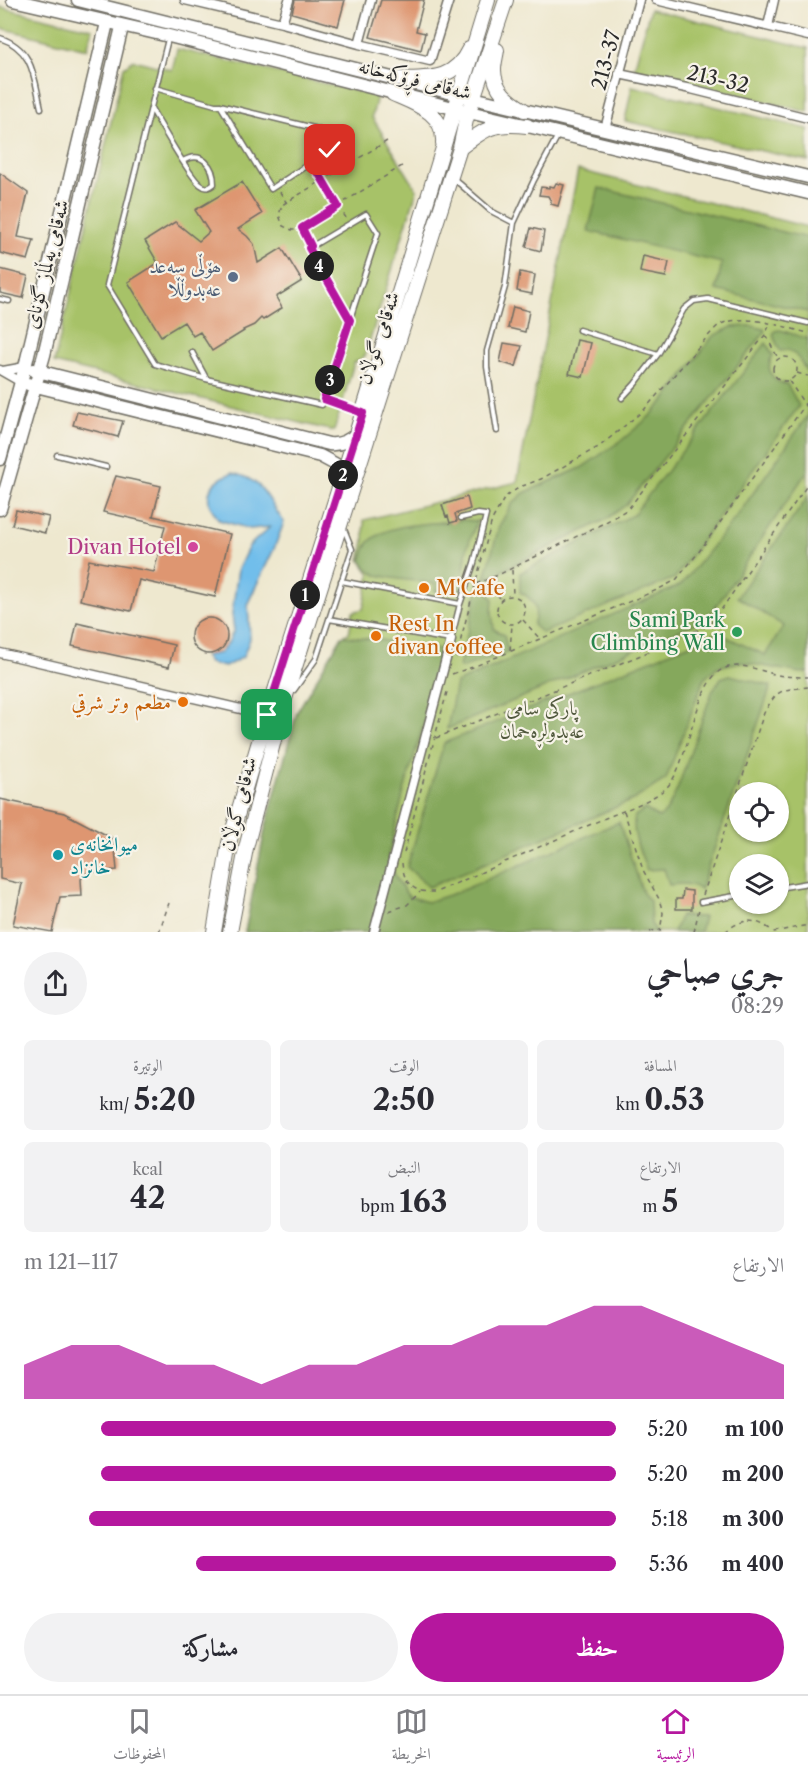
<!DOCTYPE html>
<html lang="ar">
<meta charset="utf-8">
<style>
body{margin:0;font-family:"Libre Caslon Text",Amiri,serif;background:#f2f2f3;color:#2b2b33;direction:rtl;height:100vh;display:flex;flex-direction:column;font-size:22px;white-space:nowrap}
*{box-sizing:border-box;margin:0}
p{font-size:20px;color:#7c7c81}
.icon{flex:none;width:33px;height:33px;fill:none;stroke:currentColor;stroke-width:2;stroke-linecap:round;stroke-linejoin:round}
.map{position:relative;height:932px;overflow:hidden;direction:ltr}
.side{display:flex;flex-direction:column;background:#fff;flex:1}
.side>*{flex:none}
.tools{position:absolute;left:729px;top:782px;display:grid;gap:12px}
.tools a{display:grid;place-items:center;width:60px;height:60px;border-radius:50%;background:#fff;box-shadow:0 2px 4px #0004;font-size:30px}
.pin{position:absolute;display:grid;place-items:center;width:51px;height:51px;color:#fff;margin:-26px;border-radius:12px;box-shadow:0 3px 9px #0006}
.km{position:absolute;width:30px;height:30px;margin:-15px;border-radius:50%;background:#222;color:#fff;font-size:16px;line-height:30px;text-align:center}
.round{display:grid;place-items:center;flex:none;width:63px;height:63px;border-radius:32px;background:#f2f2f3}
.overview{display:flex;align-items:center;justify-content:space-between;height:102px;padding:0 24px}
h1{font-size:33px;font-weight:700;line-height:45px}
.metrics{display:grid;grid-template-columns:repeat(3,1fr);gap:9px;height:102px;padding:6px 24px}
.metrics div{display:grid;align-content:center;border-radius:9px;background:#f2f2f3;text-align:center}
.metrics b{font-size:30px;font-weight:700}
.metrics small{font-size:16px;font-weight:400}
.metrics p{font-size:16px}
.chart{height:168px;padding:12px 24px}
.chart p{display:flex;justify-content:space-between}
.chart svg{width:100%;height:108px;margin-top:6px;fill:#b5179e;opacity:.7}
.primary-button{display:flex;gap:12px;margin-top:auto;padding:12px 24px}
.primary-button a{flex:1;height:69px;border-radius:36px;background:#b5179e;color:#fff;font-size:24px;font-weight:700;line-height:69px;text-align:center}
.primary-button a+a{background:#f2f2f3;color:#2b2b33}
ul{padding:0 24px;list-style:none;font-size:20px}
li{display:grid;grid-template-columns:96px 72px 1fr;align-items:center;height:45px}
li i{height:15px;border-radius:8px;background:#b5179e}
.tabs{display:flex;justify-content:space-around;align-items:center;height:84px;border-top:2px solid #e1e1e2;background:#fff;font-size:16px;color:#7c7c81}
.tabs a{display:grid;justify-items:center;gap:3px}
.tabs .on{color:#b5179e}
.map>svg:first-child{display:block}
.green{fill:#a7c268;stroke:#69764a;stroke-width:1.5;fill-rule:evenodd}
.forest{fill:#85a85c;stroke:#586a44;stroke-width:1.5}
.water{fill:#71beeb;stroke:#4e748b;stroke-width:1.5}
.building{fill:#de9671}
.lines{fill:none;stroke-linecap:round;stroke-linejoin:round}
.lane-casing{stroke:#6f6d64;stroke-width:7}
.street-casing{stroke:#6f6d64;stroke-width:11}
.secondary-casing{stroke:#6f6d64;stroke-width:15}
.primary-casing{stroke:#6f6d64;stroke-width:16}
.path{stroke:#6f6d64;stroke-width:1.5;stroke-dasharray:4.5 4.5;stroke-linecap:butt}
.lane{stroke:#fff;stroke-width:4}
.street{stroke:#fff;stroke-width:8}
.secondary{stroke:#fff;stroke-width:12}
.primary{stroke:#fff;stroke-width:14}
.route-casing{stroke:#fff;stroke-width:12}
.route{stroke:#b5179e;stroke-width:8}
.service-dot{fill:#5c6f8a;stroke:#f7f3e8;stroke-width:2}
.hotel-dot{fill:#d1479c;stroke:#f7f3e8;stroke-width:2}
.food-dot{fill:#e8710a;stroke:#f7f3e8;stroke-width:2}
.leisure-dot{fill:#2e9e5b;stroke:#f7f3e8;stroke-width:2}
.culture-dot{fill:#0f9aa8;stroke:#f7f3e8;stroke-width:2}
.labels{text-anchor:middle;stroke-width:4.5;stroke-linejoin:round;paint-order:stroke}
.street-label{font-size:20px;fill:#2b2b2b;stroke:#f7f3e8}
.service-label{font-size:20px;fill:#4e5e75;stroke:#f7f3e8;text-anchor:end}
.hotel-label{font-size:20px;fill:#b23c85;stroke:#f7f3e8;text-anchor:end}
.food-label{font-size:20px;fill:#c56008;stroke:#f7f3e8;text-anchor:start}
.leisure-label{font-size:20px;fill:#27864d;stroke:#f7f3e8;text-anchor:end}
.park-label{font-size:20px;fill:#50583d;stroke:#f7f3e8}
.culture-label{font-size:20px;fill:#0d838f;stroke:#f7f3e8;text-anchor:start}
</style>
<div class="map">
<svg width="808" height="932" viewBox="0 0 808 932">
<rect width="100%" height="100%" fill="#f7f3e8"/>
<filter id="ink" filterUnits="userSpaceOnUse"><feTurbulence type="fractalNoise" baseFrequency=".0167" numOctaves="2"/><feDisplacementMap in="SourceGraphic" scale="12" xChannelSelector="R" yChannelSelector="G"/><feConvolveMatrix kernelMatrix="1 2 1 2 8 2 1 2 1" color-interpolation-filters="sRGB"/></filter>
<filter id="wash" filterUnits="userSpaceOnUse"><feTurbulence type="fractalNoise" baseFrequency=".008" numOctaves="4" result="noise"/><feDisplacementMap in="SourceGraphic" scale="24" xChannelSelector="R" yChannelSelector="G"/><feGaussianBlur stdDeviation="1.35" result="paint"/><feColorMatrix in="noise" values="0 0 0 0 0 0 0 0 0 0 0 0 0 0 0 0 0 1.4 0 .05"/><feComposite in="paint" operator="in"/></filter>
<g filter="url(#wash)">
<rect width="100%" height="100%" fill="#eee8cf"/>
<path class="green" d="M0,7L93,29L87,49L0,28Z
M650,9L808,48V112L634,69Z
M177,49L377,96L372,117L417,190L365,356L354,363L334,431L54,363L124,67L134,60L172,70Z
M632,86L808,129V161L625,121Z
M578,170L808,227V932H245L265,830L297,712L342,636L349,633L353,612L363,609L370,574L360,560L364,541V520L517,482ZM740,792H778V831H740ZM740,864H778V903H740Z"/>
<path class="forest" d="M599,188L808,238V312L716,290L722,263L588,231Z
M752,326L764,329L765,332L626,505L605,520L485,579L499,526L512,504L524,493L581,468L622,440L648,418L664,401L713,336L732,327Z
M780,330L808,339V372H806C802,362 798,356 789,350L780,351L773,335L775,331Z
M766,343L773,355C765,368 771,383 787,384L799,406L675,578L542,633L533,625C539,608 535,600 520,592V573L633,515Z
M808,415V470L711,614L699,622L447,729L456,683L681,585L737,516Z
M808,497V672L801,673L741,662L717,667L704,679L666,779L635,799L429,887L407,867L444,743L703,639L716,632L765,655L784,626L737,597Z
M461,520L477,521L467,548L462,585L459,593L435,591V584C416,580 397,580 377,575C369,572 365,567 361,560C364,554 365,547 369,542C389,521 434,525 461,520Z
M484,587L493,599L492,613L494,629L504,635L508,652L461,668L459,667L478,589Z
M342,636L380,640L440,649L425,719L404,791L388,856L396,878L408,896L427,902L458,892L619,822L643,893L650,901L651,924L657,932H245L265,830L297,712Z
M730,675L771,686L769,692L700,890C691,882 680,884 669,885L664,869L647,870C641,854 631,834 635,816L645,809L659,818L666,812L677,790L712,692L721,678Z
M680,916L704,917L700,932H672L677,925Z"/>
<path class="water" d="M232,473C265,480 266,498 284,522L274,549L248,603L250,639L243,657L225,667L209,663L204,656L220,653L228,643L234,630L232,614L238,569L249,546L270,527L250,529L219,520C216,515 210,508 209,502C206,486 219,478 232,473Z"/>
<g id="blocks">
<path class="building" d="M295,0H345L338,26L292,13Z
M381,0H424L416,31L425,33L421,50L370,37Z
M0,173L28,193L18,237L34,240L28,260L0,253Z
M242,182L262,214L238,229L247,236L254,244L258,263L282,248L302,281L276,297L282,308L263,320L261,318L254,325L243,330L244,331L212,351L200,332L193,336L184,322L161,336L128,282L158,263L145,241L175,222L199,241L209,232L195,210Z
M556,183L564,185L558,206L551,204V201L548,196L539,195L541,187L549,188V186L554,187Z
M531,228L544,231L541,251L526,247Z
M643,256L669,262L666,277L640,272Z
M0,269L28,276L23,298L0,293Z
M520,272L535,275L532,294L517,291Z
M513,307L529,311L525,332L508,328Z
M577,340L591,343L583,377L569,374Z
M504,343L522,346L516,367L500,362Z
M77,412L123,421L118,437L73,425Z
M116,476L161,486L153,516L230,534L215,597L139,580L131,611L80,600L89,560L154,572L165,526L103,512Z
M467,497L470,509L455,514L457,521L450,523L448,516L446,517L442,505Z
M16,510L49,517L45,533L12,525Z
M191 636a18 18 0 1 1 36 0a18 18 0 1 1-36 0Z
M77,623L174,645L169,667L72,646Z
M0,799L64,813L114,839L117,870L88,872L81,879L82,896L60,897L52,932L13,925L22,884L0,879Z
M683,890L692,891V909H676V899H682Z"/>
</g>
</g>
<g filter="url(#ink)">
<use href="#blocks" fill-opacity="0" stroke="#6f6d64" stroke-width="1.5"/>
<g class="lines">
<g class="lane-casing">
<path id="lane" d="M0,38C34,49 34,78 41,108
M168,39L107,285L155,364L206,379L322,405L378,233L366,214L309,248L350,320
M155,88L215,105H220L318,129L330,150L271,189L220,105
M151,108C159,122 191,179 201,185C206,189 209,188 214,184C214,166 202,150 183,161
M453,178L491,211L514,223L505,287L487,351V367L497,431
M514,223L534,180L556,139
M0,299L9,301
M579,330L658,354
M192,352L206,378
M622,398L635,384L658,354L684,309L694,301L708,299L808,323
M324,399L359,412
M57,455L106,467
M341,581L460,604
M329,619L451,640L460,604L474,563L486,515L478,514L461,518
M294,690L316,659L352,549L344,529
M778,888L808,883
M701,902L740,895"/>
</g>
<g class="street-casing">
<path id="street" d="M185,0L282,23L359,44L430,61L449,0
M656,0L808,36
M282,23L289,0
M768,26L774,0
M359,44L371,0
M619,74L691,89L808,118
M605,129L639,0
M0,370L21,382
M3,371L25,367
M0,653L267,715
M374,932L451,640"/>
</g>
<g class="secondary-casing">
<path id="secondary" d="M13,0L169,36L469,112L808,193
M78,0L460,95L808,177
M34,370L329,444C340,445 348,442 356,434
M28,384L320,456L335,464L342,476
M0,459L25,367L107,23
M0,509L44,355L122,27"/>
</g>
<g class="primary-casing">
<path id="primary" d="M497,50C496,57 494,63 494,70C494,90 509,101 524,110
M399,79C429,78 454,81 469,49
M393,94C416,104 445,113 443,143
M460,148C486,128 494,122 527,126
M214,932L229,843L260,738L356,434L488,0
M230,932L246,848L283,705L460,148L466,120L506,0"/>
</g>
<path class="path" d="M387,141L282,205L279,215L283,226L292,230H299L402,166
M316,168L346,218
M280,192L286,202
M302,229L308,241
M766,336L778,358
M773 369a12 12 0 1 1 24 0a12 12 0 1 1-24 0Z
M797,373L808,376
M789,381L805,405
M512,570L513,595
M486,582L500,598
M476,584L498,575L604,523L628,509L765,335L770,324
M497 610a14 14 0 1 1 28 0a14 14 0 1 1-28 0Z
M523,620L540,639
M510,650L512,625
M456,658L492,520L505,497L520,487L541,479L600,446L644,410L709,335C712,332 716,327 719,325C744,312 783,327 808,333
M452,674L473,667L657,590L676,580L698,553L808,401
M436,738L641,655L704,627L714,620L808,484
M624,811L643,870L659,899L663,913L660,931
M404,853L447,692
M402,863C404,885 414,893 436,892C492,868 548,843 603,819C620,812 657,799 668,786C690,761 695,681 723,669C744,660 764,674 785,676C793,677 801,677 808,677
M703,895L764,713C778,688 781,690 808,687
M389,911L407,905L420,892
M159,932L169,903
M650,932L655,930L661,931
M694,932L699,909
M725,932C743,917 756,918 774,932
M774,932L808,925"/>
<use href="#lane" class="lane"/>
<use href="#street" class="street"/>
<use href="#secondary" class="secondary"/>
<use href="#primary" class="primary"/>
</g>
</g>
<g class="lines" filter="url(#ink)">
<g class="route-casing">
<path id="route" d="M267,715L363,413L324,399L350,320L309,248L311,246L302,228L338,206L312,162L330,150"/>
</g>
<use href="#route" class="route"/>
</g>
<circle class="service-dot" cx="233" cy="277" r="6"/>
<circle class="hotel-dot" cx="193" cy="547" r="6"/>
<g class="food-dot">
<circle cx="424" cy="588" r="6"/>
<circle cx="376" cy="636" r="6"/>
<circle cx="183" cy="702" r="6"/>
</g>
<circle class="leisure-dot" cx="737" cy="632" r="6"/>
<circle class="culture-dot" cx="58" cy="855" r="6"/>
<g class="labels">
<g class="street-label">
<text transform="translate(606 60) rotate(-75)" y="7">213-37</text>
<text transform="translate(415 79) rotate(14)" y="7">شەقامی فڕۆکەخانە</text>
<text transform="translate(718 79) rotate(13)" y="7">213-32</text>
<text transform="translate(46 264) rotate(-76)" y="7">شەقامی یەڵماز گۆنای</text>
<text transform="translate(378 338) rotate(-72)" y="7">شەقامی گوڵان</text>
<text transform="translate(238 804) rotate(-76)" y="7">شەقامی گوڵان</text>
</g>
<g class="service-label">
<text x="221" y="273">ھۆڵی سەعد<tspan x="221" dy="23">عەبدوڵڵا</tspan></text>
</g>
<g class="hotel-label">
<text x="181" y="554">Divan Hotel</text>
</g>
<g class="food-label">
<text x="436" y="595">M'Cafe</text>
<text x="388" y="631">Rest In<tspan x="388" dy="23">divan coffee</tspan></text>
<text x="171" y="709" text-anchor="end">مطعم وتر شرقي</text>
</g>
<g class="leisure-label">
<text x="725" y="627">Sami Park<tspan x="725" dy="23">Climbing Wall</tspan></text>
</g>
<g class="park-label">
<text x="542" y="715">پارکی سامی<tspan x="542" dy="23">عەبدولڕەحمان</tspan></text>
</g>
<g class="culture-label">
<text x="70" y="851">میوانخانەی<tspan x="70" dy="23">خانزاد</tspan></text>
</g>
</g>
</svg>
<div class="tools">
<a><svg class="icon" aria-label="locate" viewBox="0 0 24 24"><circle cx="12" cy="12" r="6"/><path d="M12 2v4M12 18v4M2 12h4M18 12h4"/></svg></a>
<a><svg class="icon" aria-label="layers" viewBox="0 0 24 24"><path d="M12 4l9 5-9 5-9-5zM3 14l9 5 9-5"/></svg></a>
</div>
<div class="pin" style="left:267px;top:715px;background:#1e9e55"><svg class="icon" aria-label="arrive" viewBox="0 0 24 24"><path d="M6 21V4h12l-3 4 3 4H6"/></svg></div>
<div class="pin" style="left:330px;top:150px;background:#d93025"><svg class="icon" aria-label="check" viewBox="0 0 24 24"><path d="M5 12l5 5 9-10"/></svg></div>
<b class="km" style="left:305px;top:595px">1</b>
<b class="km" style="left:343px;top:475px">2</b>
<b class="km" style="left:330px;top:380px">3</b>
<b class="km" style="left:319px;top:266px">4</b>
</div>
<section class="side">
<div class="overview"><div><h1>جري صباحي</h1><p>08:29</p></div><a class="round"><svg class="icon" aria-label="share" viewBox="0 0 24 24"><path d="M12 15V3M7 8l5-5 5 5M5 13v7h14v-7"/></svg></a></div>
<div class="metrics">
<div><p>المسافة</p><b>0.53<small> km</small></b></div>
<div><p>الوقت</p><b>2:50</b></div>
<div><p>الوتيرة</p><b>5:20<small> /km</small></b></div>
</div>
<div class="metrics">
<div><p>الارتفاع</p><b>5<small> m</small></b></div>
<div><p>النبض</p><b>163<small> bpm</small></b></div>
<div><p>kcal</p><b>42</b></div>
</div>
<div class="chart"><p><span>الارتفاع</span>117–121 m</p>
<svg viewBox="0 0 160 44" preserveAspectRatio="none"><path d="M0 44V30L10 22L20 22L30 30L40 30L50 38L60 30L70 30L80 22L90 22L100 14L110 14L120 6L130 6L140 14L150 22L160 30V44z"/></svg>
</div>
<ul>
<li><b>100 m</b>5:20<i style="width:87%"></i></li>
<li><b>200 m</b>5:20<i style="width:87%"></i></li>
<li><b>300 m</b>5:18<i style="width:89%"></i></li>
<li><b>400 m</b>5:36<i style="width:71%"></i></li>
</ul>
<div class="primary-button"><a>حفظ</a><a>مشاركة</a></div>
</section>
<nav class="tabs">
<a class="on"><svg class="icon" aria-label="home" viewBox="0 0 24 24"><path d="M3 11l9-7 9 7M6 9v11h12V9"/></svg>الرئيسية</a>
<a><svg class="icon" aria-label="map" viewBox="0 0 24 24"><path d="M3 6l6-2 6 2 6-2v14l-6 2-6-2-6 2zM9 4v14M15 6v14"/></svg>الخريطة</a>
<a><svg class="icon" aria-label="saved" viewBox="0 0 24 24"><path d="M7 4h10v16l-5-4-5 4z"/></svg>المحفوظات</a>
</nav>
